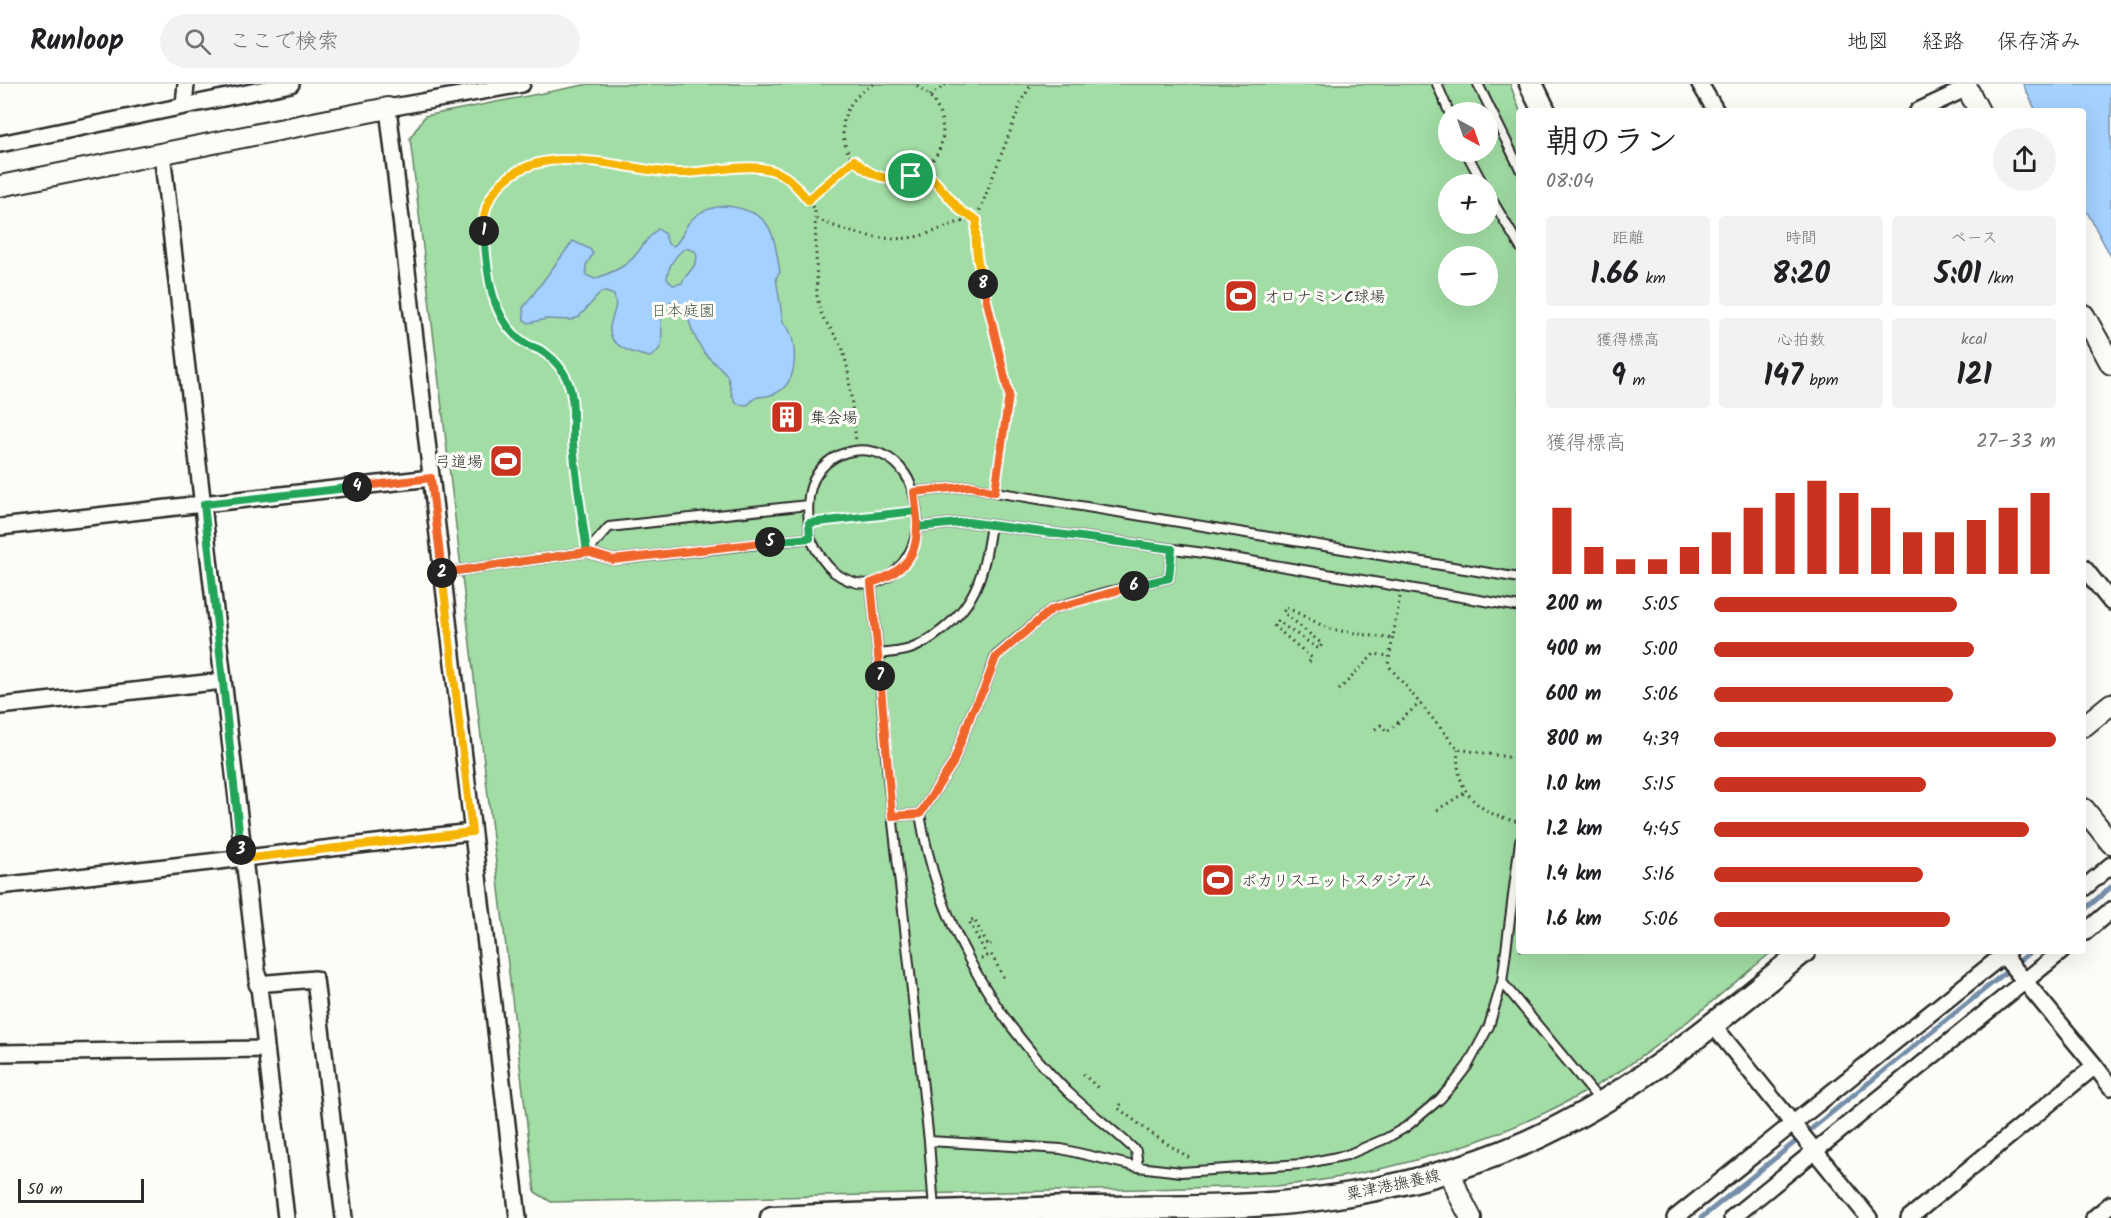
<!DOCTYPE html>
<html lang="ja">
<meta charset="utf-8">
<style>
body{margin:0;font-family:Kalam,"Klee One",sans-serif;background:#f2f2f2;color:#202124;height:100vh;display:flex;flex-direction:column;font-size:22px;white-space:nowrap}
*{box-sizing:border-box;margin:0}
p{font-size:20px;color:#757577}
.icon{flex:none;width:33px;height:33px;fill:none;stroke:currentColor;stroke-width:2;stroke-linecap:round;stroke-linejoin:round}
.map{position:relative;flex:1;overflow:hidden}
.drawer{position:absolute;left:1516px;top:24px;width:570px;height:846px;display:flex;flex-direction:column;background:#fff;border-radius:6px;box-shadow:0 6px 24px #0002}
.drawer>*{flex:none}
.needle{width:39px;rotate:140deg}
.fabs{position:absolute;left:1438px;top:18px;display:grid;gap:12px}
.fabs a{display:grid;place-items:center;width:60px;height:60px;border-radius:50%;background:#fff;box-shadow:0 6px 24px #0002;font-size:30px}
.scale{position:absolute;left:18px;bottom:15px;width:126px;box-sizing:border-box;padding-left:6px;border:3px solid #2b2b2b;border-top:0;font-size:16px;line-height:21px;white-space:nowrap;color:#2b2b2b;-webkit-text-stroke:4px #fdfcf7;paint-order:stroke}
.pin{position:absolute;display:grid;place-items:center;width:51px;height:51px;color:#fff;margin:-26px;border:3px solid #fff;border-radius:50%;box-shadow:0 2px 6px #0007}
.km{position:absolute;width:30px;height:30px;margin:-15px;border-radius:50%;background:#222;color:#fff;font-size:16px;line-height:30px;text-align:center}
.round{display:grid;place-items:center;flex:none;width:63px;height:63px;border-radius:32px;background:#f2f2f2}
.headline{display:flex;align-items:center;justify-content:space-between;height:102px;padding:0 30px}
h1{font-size:33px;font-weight:700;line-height:45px}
.stats{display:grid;grid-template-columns:repeat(3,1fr);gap:9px;height:102px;padding:6px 30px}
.stats div{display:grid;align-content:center;border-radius:6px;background:#f2f2f2;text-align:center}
.stats b{font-size:30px;font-weight:700}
.stats small{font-size:16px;font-weight:400}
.stats p{font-size:16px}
.chart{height:168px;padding:12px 30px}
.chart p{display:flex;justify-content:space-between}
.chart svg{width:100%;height:108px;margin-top:6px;stroke:#c8321e;stroke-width:6}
ul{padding:0 30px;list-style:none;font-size:20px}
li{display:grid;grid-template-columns:96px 72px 1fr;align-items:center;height:45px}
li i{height:15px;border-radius:8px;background:#c8321e}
header{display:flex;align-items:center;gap:36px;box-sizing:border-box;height:84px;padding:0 30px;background:#fff;border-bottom:2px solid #e0e0e0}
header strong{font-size:28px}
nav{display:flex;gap:33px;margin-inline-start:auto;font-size:21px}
.search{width:420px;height:54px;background:#f2f2f2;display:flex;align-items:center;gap:15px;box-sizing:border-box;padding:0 21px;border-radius:33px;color:#757577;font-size:22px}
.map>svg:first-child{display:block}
.green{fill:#a1dda4;stroke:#668468;stroke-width:1.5;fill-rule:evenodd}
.water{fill:#a4d1ff;stroke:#748faa;stroke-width:1.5;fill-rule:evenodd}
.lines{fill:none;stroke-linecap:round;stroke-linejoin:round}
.stream{stroke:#748faa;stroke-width:5}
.service-casing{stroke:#2b2b2b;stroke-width:12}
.minor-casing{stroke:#2b2b2b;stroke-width:20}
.tertiary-casing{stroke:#2b2b2b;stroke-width:24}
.secondary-casing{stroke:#2b2b2b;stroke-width:27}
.path{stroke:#2b2b2b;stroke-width:3;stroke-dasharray:1.5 4.5;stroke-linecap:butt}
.service{stroke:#fdfcf7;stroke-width:8}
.minor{stroke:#fdfcf7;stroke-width:15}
.tertiary{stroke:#fdfcf7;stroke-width:20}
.secondary{stroke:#fdfcf7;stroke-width:22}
.split-1-casing{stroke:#fff;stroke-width:12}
.split-2-casing{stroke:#fff;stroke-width:12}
.split-3-casing{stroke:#fff;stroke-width:12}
.split-4-casing{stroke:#fff;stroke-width:12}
.split-5-casing{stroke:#fff;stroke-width:12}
.split-6-casing{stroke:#fff;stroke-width:12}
.split-7-casing{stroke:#fff;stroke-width:12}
.split-8-casing{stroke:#fff;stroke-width:12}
.split-9-casing{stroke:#fff;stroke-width:12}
.split-1{stroke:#f5b400;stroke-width:8}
.split-2{stroke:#22a559;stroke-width:8}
.split-3{stroke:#f5b400;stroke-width:8}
.split-4{stroke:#22a559;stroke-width:8}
.split-5{stroke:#f0652b;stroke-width:8}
.split-6{stroke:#22a559;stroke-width:8}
.split-7{stroke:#f0652b;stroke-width:8}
.split-8{stroke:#f0652b;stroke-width:8}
.split-9{stroke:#f5b400;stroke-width:8}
.labels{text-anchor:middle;stroke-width:6;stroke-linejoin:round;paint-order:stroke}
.poi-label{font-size:16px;fill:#2b2b2b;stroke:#fdfcf7;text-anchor:start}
.park-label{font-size:16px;fill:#4e604f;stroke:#fdfcf7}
.street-label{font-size:16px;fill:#2b2b2b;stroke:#fdfcf7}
</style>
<header>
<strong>Runloop</strong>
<div class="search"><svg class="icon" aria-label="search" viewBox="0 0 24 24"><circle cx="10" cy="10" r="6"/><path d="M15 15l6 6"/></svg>ここで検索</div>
<nav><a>地図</a><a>経路</a><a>保存済み</a></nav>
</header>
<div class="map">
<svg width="2111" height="1134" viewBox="0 0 2111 1134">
<rect width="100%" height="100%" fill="#fdfcf7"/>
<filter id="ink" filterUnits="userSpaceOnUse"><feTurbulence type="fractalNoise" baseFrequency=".0167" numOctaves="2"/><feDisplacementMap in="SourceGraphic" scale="12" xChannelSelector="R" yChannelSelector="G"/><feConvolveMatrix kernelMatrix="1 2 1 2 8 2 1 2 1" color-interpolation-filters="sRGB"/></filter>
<g filter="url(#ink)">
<path class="green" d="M589,0H1510L1520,27V867H1773C1724,907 1676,950 1623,985C1521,1052 1398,1089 1277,1102L551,1118L535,1108L410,54L425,32ZM1449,28H1488V68H1449ZM1449,100H1488V140H1449ZM1449,172H1488V212H1449Z"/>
<path class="water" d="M2023,0H2111V173L2084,122V27H2036Z
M727,122C773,128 773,148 780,188L776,194L783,238C790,244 793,255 794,264C796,286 792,307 767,312C764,313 761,312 758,313C753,314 751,319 747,321L737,320C729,312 732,300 726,290C720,282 709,276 703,267C699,260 695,254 692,246C687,232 682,204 662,224C657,242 671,262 650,273C635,270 608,263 610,244C611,230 619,226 614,211L606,208H601L579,233L571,236L546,235L529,239L524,236L523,224L573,157L590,165L593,170L586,181V191L595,195C608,189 623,185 633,174C642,164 647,153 658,145L665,150L668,160L674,162C681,156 683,148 687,141C697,127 711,123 727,122ZM685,164L695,167C702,179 687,188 682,199L673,201L667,195C668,182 675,172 685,164Z"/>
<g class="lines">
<path class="stream" d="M2084,826L2111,803
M1701,1134L2032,867"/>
<g class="service-casing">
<path id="service" d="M1437,0L1449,28
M1478,0L1520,85
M1466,68L1483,100
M1488,109L1520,163
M914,408L971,402L995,408L1520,494
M810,454C816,466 823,479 834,488C874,518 911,485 918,443
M587,468L609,443L808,421
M442,489L587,468L613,476L810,454C809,437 806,420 811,403C824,361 881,353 905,390C916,406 916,425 918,443L968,438L991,441
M871,499L878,570
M920,730L953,679L972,628L984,605L996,572L1052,525L1103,509L1169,494L1172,465
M892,732L920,730C937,836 991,931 1067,1007C1089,1028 1114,1046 1136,1067L1138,1083
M1520,757L1502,898L1600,1017
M929,1057L1061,1065L1138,1083L1181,1088L1303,1080L1347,1071L1387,1054L1406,1043L1440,1015L1455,998L1468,981L1489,942L1502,898
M934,1126L929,1057L888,694L878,570C888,569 900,568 910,565C922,561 932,554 942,546C979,517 984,485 991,441L1204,469L1520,523"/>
</g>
<g class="minor-casing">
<path id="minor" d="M1700,0L1716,27
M184,21L186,0
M1918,27L1967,4
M0,60L291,0
M162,69C204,424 243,779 286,1134
M0,443L431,394
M2084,484L2111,518
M0,622L223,597
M0,802L472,748
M2084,804L2111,781
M2084,849L2111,826
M2003,871L2095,982
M257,900L315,895L344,1134
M1713,941L1869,1134
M0,969L265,965
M518,1134L388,24L522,0
M1675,1134L2008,867
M1732,1134L2062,867
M1909,1134L2095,982L2111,1003
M2094,1134L2111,1120"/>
</g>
<g class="tertiary-casing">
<path id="tertiary" d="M1965,0L1979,27
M0,102L388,24
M2084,231L2111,280
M2084,642L2111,620
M2084,725L2111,759
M1450,1087L1459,1111L1471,1134"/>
</g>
<g class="secondary-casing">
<path id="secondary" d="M1531,0L1544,27
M772,1134C874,1130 975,1126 1077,1124C1159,1123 1243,1126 1325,1114C1395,1104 1463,1086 1527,1058C1631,1012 1716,938 1804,867"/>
</g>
<path class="path" d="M873,0C856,10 842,26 843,48C847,118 958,103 941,34C937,19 927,6 913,0
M930,12L946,0
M924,85L961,127L975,135
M808,116L854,77
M817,135C849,149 888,161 923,151C943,146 954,136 977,136
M996,397L1009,311L976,174L974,155L980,126L1023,14L1032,0
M820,438L906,428
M585,454C581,423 576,391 574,359C572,340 576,321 569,301C564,287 554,274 541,267C533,262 526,260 518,253C491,229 487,192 485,158C484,149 482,139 483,131C485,118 493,109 501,100C543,54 627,88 679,89C709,90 741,77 769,86C790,93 804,109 815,127L817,213L822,232L842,262L848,286L856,357
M1400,513L1388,581L1458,665L1520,675
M1309,578L1312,574L1274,542L1277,537L1319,565L1322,560L1283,528L1286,523L1329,545L1392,555
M1339,606L1374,570L1389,572
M1375,645L1381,641L1387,648L1420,619
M1458,665C1454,708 1479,731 1520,738
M1437,726L1466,708
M987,872L969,837L974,835L988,862L991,860
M981,875L991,870L1005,896
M1083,990L1099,1005
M1121,1020L1118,1024L1122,1027L1152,1050L1191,1075"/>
<use href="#service" class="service"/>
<use href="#minor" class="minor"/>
<use href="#tertiary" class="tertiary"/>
<use href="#secondary" class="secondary"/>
</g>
</g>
<g class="lines" filter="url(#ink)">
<g class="split-1-casing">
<path id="split-1" d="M484,147C483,128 487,115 500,101C543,54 624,87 678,89C711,90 757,73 786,93C794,99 801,108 808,116L854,76C873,94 886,97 911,92"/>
</g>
<g class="split-2-casing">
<path id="split-2" d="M442,489L587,468C582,432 576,395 573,359C572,334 577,311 563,288C558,280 549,271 540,266C537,264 532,263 528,261C489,238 487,186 484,147"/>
</g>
<g class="split-3-casing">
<path id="split-3" d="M241,766L242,775L472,748L442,489"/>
</g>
<g class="split-4-casing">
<path id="split-4" d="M241,766L204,420L357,403"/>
</g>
<g class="split-5-casing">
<path id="split-5" d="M357,403L431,394L442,489L587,468L613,476L770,458"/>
</g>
<g class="split-6-casing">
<path id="split-6" d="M770,458L810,454L809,439L916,427L918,443L968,438L1172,465L1169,494L1134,502"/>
</g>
<g class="split-7-casing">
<path id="split-7" d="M880,592L892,732L920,730L953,679L972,628L984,605L996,573L1052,525L1134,502"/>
</g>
<g class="split-8-casing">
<path id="split-8" d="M880,592L871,499C922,483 920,453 914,408L971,402L995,408L1009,311L983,200"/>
</g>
<g class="split-9-casing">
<path id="split-9" d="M911,92L924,85L961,127L977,136C974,159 977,178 983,200"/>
</g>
<use href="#split-1" class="split-1"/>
<use href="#split-2" class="split-2"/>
<use href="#split-3" class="split-3"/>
<use href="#split-4" class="split-4"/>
<use href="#split-5" class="split-5"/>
<use href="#split-6" class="split-6"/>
<use href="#split-7" class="split-7"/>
<use href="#split-8" class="split-8"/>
<use href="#split-9" class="split-9"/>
</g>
<defs>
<g id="stadium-square" transform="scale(1.725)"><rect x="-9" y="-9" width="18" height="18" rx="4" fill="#c8321e" stroke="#fdfcf7"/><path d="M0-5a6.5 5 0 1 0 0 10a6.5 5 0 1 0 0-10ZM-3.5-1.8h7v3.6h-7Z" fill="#fff"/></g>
<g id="building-square" transform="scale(1.725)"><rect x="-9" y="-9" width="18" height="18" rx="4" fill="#c8321e" stroke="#fdfcf7"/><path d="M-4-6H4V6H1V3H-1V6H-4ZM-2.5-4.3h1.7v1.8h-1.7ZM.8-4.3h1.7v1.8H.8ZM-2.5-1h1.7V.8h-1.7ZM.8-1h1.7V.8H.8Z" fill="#fff"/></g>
</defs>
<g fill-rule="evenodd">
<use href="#stadium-square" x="1241" y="212"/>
<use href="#building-square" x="787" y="333"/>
<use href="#stadium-square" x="506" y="377"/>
<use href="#stadium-square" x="1218" y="796"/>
</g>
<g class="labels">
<g class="poi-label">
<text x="1264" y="218">オロナミンC球場</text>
<text x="810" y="339">集会場</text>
<text x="483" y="383" text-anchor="end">弓道場</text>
<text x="1241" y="802">ポカリスエットスタジアム</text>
</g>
<g class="park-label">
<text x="683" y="232">日本庭園</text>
</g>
<g class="street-label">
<text transform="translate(1393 1100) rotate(-12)" y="6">粟津港撫養線</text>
</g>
</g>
</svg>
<div class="fabs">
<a><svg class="needle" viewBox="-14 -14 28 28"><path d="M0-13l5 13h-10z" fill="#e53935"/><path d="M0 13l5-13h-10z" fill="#757577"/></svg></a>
<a>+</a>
<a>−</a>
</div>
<div class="scale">50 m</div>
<div class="pin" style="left:911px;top:92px;background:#1e9e55"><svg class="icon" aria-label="arrive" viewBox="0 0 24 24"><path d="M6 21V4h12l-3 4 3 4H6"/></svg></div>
<b class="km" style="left:484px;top:147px">1</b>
<b class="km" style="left:442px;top:489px">2</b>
<b class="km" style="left:241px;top:766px">3</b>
<b class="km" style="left:357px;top:403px">4</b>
<b class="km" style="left:770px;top:458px">5</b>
<b class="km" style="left:1134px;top:502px">6</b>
<b class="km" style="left:880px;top:592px">7</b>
<b class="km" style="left:983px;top:200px">8</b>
<section class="drawer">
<div class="headline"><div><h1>朝のラン</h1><p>08:04</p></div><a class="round"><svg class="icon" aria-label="share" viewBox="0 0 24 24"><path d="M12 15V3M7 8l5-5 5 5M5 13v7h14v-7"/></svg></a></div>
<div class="stats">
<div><p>距離</p><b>1.66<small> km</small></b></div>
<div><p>時間</p><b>8:20</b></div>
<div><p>ペース</p><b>5:01<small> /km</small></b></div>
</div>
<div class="stats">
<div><p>獲得標高</p><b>9<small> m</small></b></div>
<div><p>心拍数</p><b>147<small> bpm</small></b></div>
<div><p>kcal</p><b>121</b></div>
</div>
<div class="chart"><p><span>獲得標高</span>27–33 m</p>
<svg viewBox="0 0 160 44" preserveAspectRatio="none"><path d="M5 44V17M15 44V33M25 44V38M35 44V38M45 44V33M55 44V27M65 44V17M75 44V11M85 44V6M95 44V11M105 44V17M115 44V27M125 44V27M135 44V22M145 44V17M155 44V11"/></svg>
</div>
<ul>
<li><b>200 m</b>5:05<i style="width:71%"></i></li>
<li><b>400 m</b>5:00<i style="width:76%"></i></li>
<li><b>600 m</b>5:06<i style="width:70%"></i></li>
<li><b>800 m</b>4:39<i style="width:100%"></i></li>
<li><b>1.0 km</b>5:15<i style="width:62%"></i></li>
<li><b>1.2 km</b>4:45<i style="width:92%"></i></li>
<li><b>1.4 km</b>5:16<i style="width:61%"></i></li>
<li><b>1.6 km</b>5:06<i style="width:69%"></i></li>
</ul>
</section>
</div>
